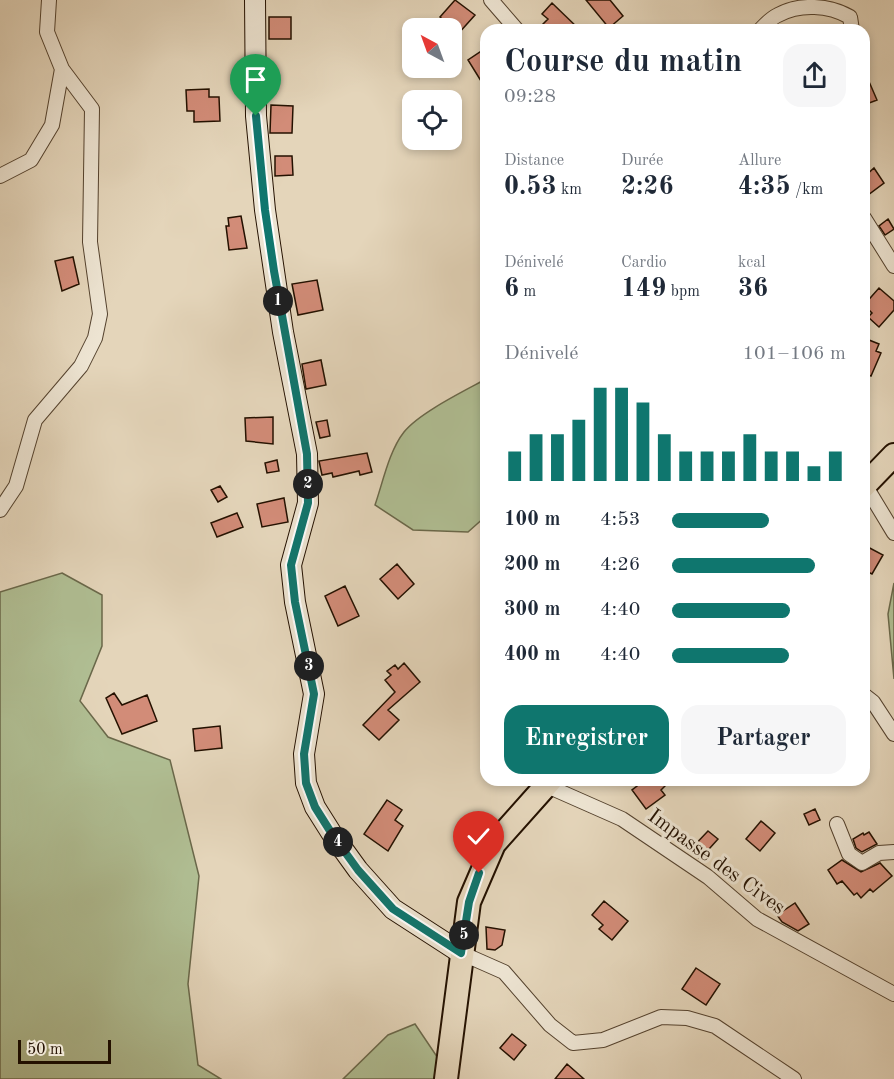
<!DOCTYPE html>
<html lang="fr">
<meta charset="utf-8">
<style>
body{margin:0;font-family:"Old Standard TT",serif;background:#f6f6f7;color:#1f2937;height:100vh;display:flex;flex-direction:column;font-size:22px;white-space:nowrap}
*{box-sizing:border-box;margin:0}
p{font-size:20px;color:#747a83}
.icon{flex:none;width:33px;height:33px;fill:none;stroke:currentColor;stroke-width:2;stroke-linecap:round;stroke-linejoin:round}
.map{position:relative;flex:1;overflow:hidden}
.panel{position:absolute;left:480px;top:24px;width:390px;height:762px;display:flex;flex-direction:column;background:#fff;border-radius:18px;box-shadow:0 3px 9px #0003}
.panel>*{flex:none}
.needle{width:39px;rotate:319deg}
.controls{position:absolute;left:402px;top:18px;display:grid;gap:12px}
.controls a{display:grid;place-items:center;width:60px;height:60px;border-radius:12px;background:#fff;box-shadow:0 3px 9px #0003;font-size:30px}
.scale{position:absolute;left:18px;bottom:15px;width:93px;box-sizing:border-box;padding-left:6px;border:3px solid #241100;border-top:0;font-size:16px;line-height:21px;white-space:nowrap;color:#241100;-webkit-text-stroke:4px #ede4d2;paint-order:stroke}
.pin{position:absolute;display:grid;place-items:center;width:51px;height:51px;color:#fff;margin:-62px -26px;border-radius:50% 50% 50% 0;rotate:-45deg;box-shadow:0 0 6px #0007}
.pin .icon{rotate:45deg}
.km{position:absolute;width:30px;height:30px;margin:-15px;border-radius:50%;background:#222;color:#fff;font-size:16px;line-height:30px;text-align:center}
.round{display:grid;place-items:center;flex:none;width:63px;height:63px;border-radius:18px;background:#f6f6f7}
.overview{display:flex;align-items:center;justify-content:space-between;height:102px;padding:0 24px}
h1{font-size:33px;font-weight:700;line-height:45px}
.metrics{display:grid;grid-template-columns:repeat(3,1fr);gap:9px;height:102px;padding:6px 24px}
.metrics div{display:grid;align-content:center}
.metrics b{font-size:26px;font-weight:700}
.metrics small{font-size:16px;font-weight:400}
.metrics p{font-size:16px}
.chart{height:168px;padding:12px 24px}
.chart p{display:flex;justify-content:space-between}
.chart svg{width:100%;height:108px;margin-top:6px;stroke:#0f766e;stroke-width:6}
.cta{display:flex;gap:12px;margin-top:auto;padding:12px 24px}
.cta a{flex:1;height:69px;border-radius:18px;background:#0f766e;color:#fff;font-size:24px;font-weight:700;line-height:69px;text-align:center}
.cta a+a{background:#f6f6f7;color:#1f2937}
ul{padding:0 24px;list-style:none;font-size:20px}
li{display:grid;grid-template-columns:96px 72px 1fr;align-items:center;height:45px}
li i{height:15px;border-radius:8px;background:#0f766e}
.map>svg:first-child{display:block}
.green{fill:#b0be93;stroke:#6a684a;stroke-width:1.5}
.building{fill:#d28c78;stroke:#241100;stroke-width:1.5}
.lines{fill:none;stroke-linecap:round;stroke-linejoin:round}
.street-casing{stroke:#54422e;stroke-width:16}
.secondary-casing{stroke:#241100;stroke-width:22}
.primary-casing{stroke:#241100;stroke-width:26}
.street{stroke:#ede4d2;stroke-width:14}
.secondary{stroke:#ede4d2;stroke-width:20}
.primary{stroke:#e4d5ba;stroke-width:22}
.route-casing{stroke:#fff;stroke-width:12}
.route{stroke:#0f766e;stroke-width:8}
.labels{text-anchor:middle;stroke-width:6;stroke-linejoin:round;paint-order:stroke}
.street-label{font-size:21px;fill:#241100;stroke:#ede4d2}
</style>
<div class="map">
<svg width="894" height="1079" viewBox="0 0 894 1079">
<rect width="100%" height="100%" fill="#e4d5ba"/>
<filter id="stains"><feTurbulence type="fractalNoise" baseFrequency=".00333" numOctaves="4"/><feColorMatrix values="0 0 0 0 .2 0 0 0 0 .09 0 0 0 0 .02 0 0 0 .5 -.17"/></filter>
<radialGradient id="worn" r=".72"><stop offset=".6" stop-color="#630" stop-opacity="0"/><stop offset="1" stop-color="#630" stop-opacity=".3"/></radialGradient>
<path class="green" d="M486,379V516L468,532L413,530L375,505C383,482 389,451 404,432C419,413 464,391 486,379Z
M62,573L102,595V646L80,701L108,737L170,760L199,876L188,984L198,1065L221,1079H0V592Z
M894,583V679L888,614Z
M415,1024L452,1079H343L388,1035Z"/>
<path class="building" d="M455,0L475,15L458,34L440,17Z
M586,0H610L623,16L609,28Z
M552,3L580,30H537L548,19L542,14Z
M269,17H291V39H269Z
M486,48V89L468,60Z
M864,70L877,100L864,105Z
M209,89V97H219L220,121L194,122V111H187L186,90Z
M271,105L293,106L292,133H270Z
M275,156H292L293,175L275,176Z
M874,168L884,183L864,198V177Z
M241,216L247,248L229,250L226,226H229L228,218Z
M888,219L894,229L885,235L879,226Z
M73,257L79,284L62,291L55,261Z
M317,280L323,310L298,315L292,284Z
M879,288L894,301V310L879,327L868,317L872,313L864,305Z
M864,338L879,344L876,351L881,353L871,376L864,373Z
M321,360L326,385L306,389L302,364Z
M273,417V444L246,441L245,418Z
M327,420L330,436L320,438L316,422Z
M367,453L372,472L360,475L359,471L333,477L332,473L322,475L319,461Z
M277,460L279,471L267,473L265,463Z
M220,486L227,497L218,502L211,490Z
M284,498L288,522L262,527L257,504Z
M237,513L243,527L217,537L211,523Z
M864,545L883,555L872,574L864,570Z
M397,564L414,584L398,599L380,579Z
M345,586L359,616L338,626L325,596Z
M404,663L420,682L388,710L399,720L379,740L363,725L395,692L385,680L391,675L387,671L395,665L398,669Z
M114,693L122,705L147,695L157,721L122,734L106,698Z
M220,726L222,748L195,751L193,729Z
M645,780H660L665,786L661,790L665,795L646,809L632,790Z
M387,800L402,810L395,820L403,826L388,851L364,834Z
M815,809L820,820L809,825L804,814Z
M761,821L775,833L760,851L746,839Z
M708,831L718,839L700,859L690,850Z
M869,832L877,844L862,852L856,848L853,839L863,833L864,835Z
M842,860L861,872L880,863L892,876L873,892L870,889L861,898L857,893L854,895L842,881L837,884L828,870Z
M604,901L628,921L612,940L599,929L603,925L592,915Z
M795,903L809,924L798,931L782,922L777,915Z
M486,927L505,930L502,945L495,950L487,949Z
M696,968L720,984L706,1005L682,989Z
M512,1034L526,1045L514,1060L500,1048Z
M567,1064L584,1079H555Z"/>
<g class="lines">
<g class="street-casing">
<path id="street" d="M491,0L517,30
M760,30C765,25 771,18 778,15C800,3 829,5 850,17L852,30
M0,176L31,160L52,125L62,69
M864,218L894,266
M865,485L894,533
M0,510L16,486L35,420L81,366L95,338L100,314L90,242L92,109L62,69L47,32L49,0
M864,695L873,702L894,734
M545,785L622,819L708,877L757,919L894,994
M837,824L849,854L862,863L879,853L894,852
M461,953L504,972L550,1025L573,1043L603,1040L661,1017L687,1018L715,1026L794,1079"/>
</g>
<g class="secondary-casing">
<path id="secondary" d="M255,0L256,116L265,210L283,332L307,454L308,503L291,565L295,602L314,694L304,754L306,783L315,807L332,834L358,870L393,909L461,953"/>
</g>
<g class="primary-casing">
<path id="primary" d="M864,486L894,455
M446,1079L469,902L494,844L551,780"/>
</g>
<use href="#street" class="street"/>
<use href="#secondary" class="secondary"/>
<use href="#primary" class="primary"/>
</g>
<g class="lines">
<g class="route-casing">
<path id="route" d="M256,116L265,210L274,271L307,454L308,503L291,565L295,602L314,694L304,754L306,783L315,807L332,834L358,870L393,909L461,953L469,902L479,873"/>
</g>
<use href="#route" class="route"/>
</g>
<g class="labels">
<g class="street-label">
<text transform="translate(717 861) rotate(36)" y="7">Impasse des Cives</text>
</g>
</g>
<rect width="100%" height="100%" filter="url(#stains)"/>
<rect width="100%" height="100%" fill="url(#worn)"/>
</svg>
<div class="controls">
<a><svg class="needle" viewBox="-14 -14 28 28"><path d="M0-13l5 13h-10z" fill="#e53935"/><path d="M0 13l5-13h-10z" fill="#747a83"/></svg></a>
<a><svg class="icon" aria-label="locate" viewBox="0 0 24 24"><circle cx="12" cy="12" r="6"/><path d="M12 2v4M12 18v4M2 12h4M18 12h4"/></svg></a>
</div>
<div class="scale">50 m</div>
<div class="pin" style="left:256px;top:116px;background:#1e9e55"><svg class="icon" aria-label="arrive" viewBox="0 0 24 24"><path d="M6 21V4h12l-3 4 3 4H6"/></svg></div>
<div class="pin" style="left:479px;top:873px;background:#d93025"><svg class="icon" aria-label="check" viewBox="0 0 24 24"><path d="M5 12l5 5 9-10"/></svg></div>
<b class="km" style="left:278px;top:301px">1</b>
<b class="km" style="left:308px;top:484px">2</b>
<b class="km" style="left:309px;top:666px">3</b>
<b class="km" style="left:338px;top:842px">4</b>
<b class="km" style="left:464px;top:935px">5</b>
<section class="panel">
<div class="overview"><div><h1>Course du matin</h1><p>09:28</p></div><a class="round"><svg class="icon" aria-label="share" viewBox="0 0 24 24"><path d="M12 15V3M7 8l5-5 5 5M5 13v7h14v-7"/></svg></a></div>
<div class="metrics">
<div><p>Distance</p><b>0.53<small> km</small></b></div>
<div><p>Durée</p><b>2:26</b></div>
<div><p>Allure</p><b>4:35<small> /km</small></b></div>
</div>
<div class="metrics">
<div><p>Dénivelé</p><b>6<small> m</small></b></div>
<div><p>Cardio</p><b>149<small> bpm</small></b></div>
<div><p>kcal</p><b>36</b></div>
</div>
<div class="chart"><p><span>Dénivelé</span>101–106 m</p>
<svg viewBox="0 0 160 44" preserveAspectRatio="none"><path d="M5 44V32M15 44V25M25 44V25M35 44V19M45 44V6M55 44V6M65 44V12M75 44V25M85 44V32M95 44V32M105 44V32M115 44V25M125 44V32M135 44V32M145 44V38M155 44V32"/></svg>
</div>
<ul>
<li><b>100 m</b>4:53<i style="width:56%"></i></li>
<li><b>200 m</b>4:26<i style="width:82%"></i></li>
<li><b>300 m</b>4:40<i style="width:68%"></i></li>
<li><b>400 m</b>4:40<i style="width:67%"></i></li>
</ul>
<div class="cta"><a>Enregistrer</a><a>Partager</a></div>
</section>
</div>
